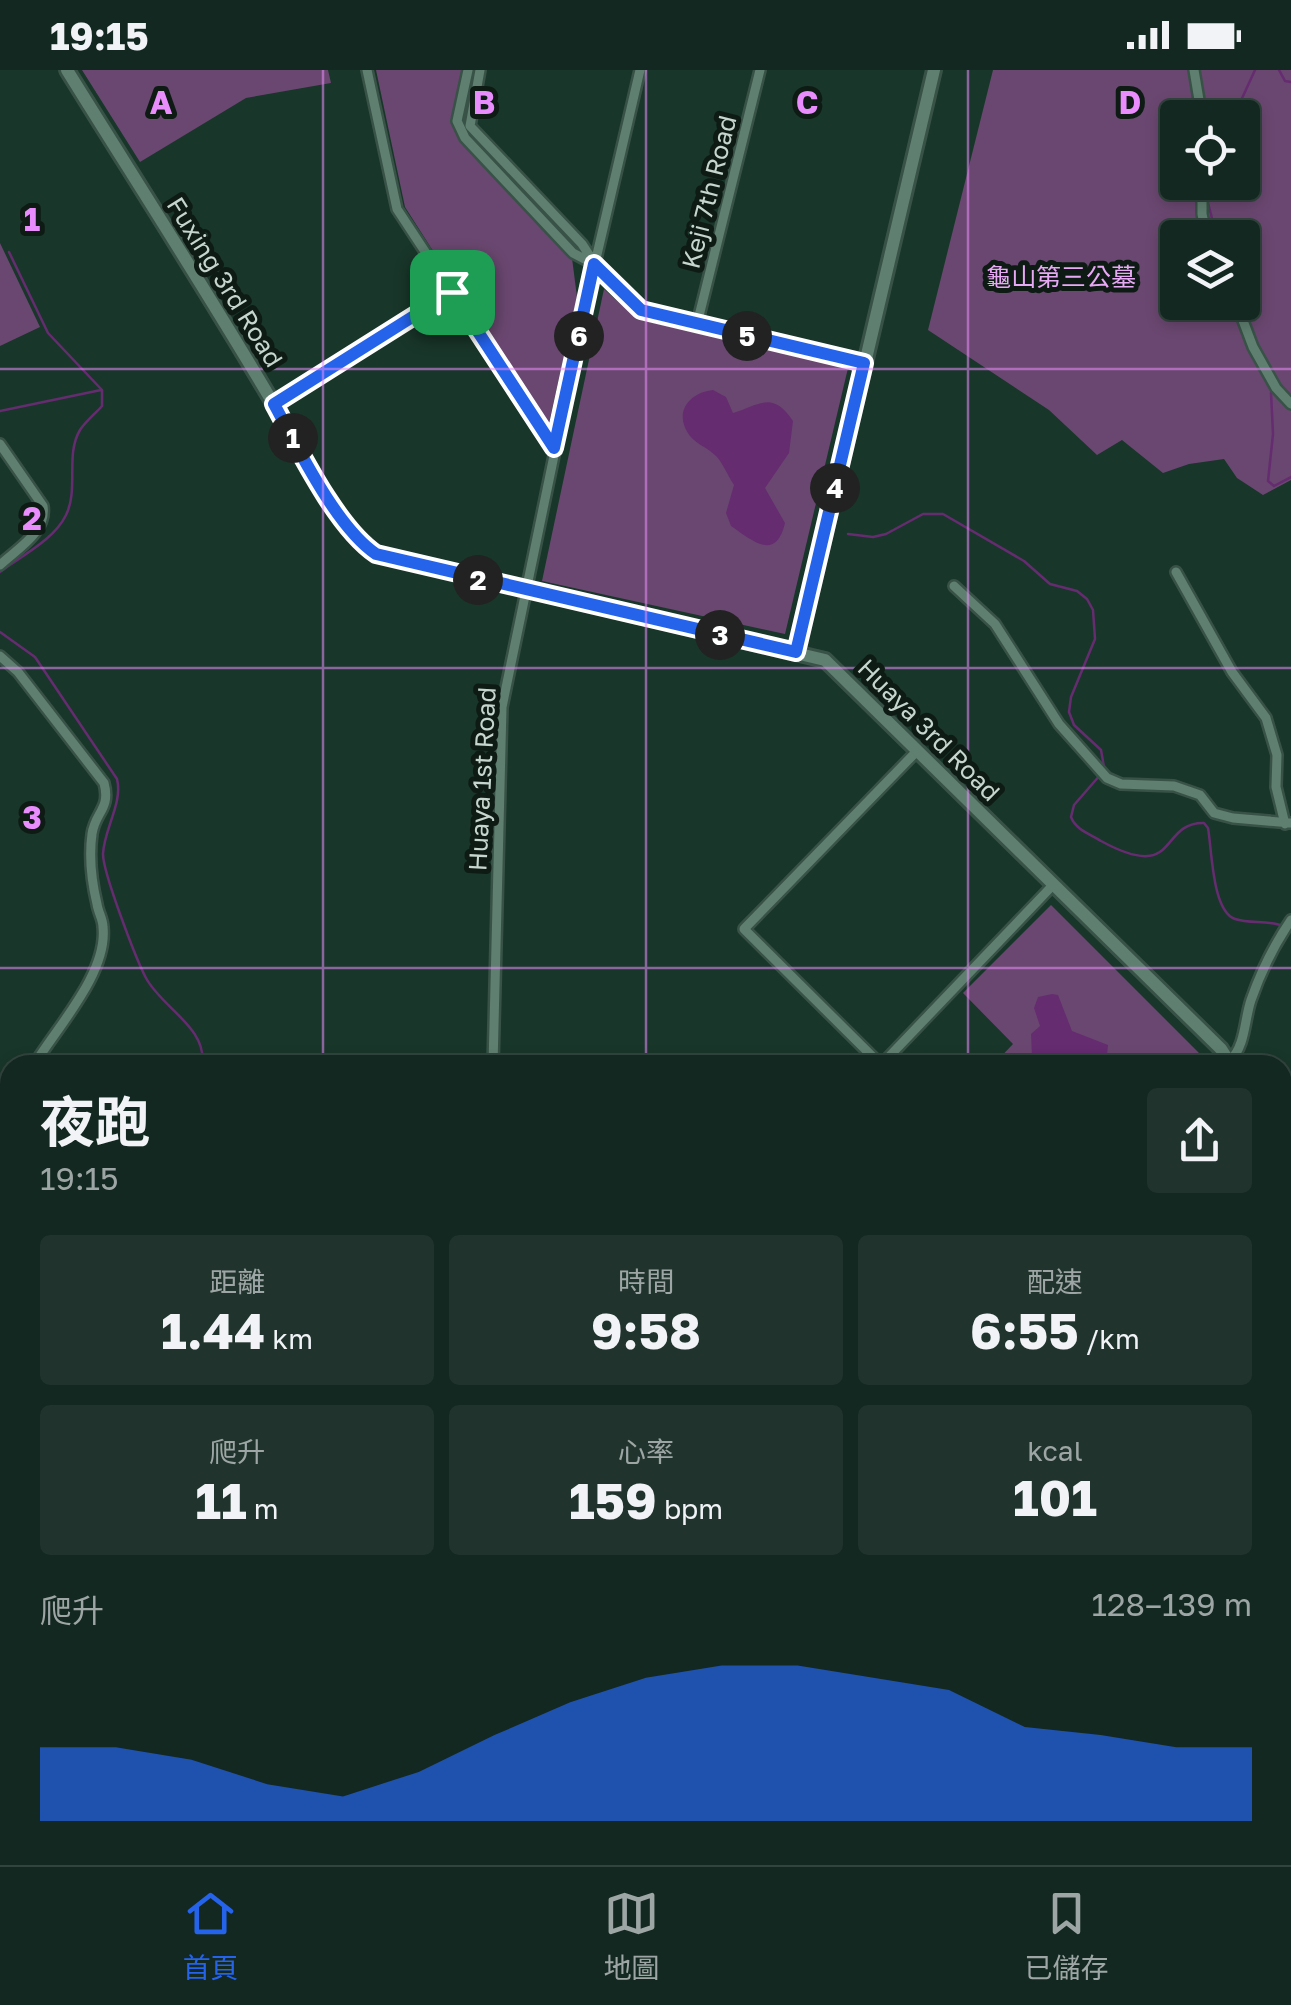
<!DOCTYPE html>
<html lang="zh-TW">
<meta charset="utf-8">
<style>
body{margin:0;font-family:"Golos Text","Noto Sans TC",sans-serif;background:#20342d;color:#f1f3f6;height:100vh;display:flex;flex-direction:column;font-size:38px;white-space:nowrap}
*{box-sizing:border-box;margin:0}
p{font-size:32px;color:#9da6a5}
.icon{flex:none;width:55px;height:55px;fill:none;stroke:currentColor;stroke-width:2;stroke-linecap:round;stroke-linejoin:round}
.map{position:relative;flex:1;overflow:hidden}
.side{position:absolute;left:0px;top:985px;width:1292px;height:810px;display:flex;flex-direction:column;background:#132820;border-radius:30px 30px 0 0;box-shadow:0 5px 15px #0003,0 0 0 2px #32443e}
.side>*{flex:none}
.buttons{position:absolute;left:1160px;top:30px;display:grid;gap:20px}
.buttons a{display:grid;place-items:center;width:100px;height:100px;border-radius:10px;background:#132820;box-shadow:0 5px 15px #0003,0 0 0 2px #32443e;font-size:50px}
.pin{position:absolute;display:grid;place-items:center;width:85px;height:85px;color:#fff;margin:-42px;border-radius:20px;box-shadow:0 5px 15px #0006}
.km{position:absolute;width:50px;height:50px;margin:-25px;border-radius:50%;background:#222;color:#fff;font-size:28px;line-height:50px;text-align:center}
.round{display:grid;place-items:center;flex:none;width:105px;height:105px;border-radius:10px;background:#20342d}
.head{display:flex;align-items:center;justify-content:space-between;height:170px;padding:0 40px}
h1{font-size:55px;font-weight:700;line-height:75px}
.metrics{display:grid;grid-template-columns:repeat(3,1fr);gap:15px;height:170px;padding:10px 40px}
.metrics div{display:grid;align-content:center;border-radius:10px;background:#20342d;text-align:center}
.metrics b{font-size:50px;font-weight:700}
.metrics small{font-size:28px;font-weight:400}
.metrics p{font-size:28px}
.chart{height:280px;padding:20px 40px}
.chart p{display:flex;justify-content:space-between}
.chart svg{width:100%;height:180px;margin-top:10px;fill:#2563eb;opacity:.7}
.status{display:flex;justify-content:space-between;align-items:center;height:70px;padding:0 50px;background:#132820;direction:ltr}
.status svg{height:28px;fill:currentColor}
.menu{display:flex;justify-content:space-around;align-items:center;height:140px;border-top:2px solid #32443e;background:#132820;font-size:28px;color:#9da6a5}
.menu a{display:grid;justify-items:center;gap:5px}
.menu .active{color:#2563eb}
.map>svg:first-child{display:block}
.green{fill:#6a4770;fill-rule:evenodd}
.water{fill:#652c70}
.lines{fill:none;stroke-linecap:round;stroke-linejoin:round}
.stream{stroke:#652c70;stroke-width:2.5}
.river{stroke:#652c70;stroke-width:15}
.street-casing{stroke:#385247;stroke-width:14}
.secondary-casing{stroke:#385247;stroke-width:18}
.street{stroke:#5f7f70;stroke-width:9}
.secondary{stroke:#5f7f70;stroke-width:12}
.route-casing{stroke:#fff;stroke-width:20}
.route{stroke:#2563eb;stroke-width:12}
.grid{fill:none;stroke:#ea8dfc;stroke-width:2.5;stroke-opacity:0.55}
.labels{text-anchor:middle;stroke-width:10;stroke-linejoin:round;paint-order:stroke}
.street-label{font-size:25px;fill:#c6d6ce;stroke:#0e1b15}
.park-label{font-size:25px;fill:#e8a9f4;stroke:#0e1b15}
.grid-label{font-size:32px;text-anchor:middle;font-weight:bold;fill:#ea8dfc;stroke:#0e1b15;stroke-width:10;stroke-linejoin:round;paint-order:stroke}
</style>
<div class="status"><b>19:15</b><svg viewBox="0 0 49 12"><path d="M0 12V9h3v3zM5 12V6h3v6zM10 12V3h3v9zM15 12V0h3v12zM26 1h20v11H26zM47 4h2v5h-2z"/></svg></div>
<div class="map">
<svg width="1291" height="1795" viewBox="0 0 1291 1795">
<rect width="100%" height="100%" fill="#19362a"/>
<path class="green" d="M82,0H328L331,13L246,28L140,92Z
M376,0H464C459,24 448,47 461,69L572,188L577,227L549,353L542,352L405,137Z
M993,0H1291V410L1263,425L1237,408L1224,389L1189,394L1163,403L1122,370L1097,385L1049,340L928,260ZM1178,48H1242V112H1178ZM1178,168H1242V232H1178Z
M0,173L40,257L0,276Z
M604,219L637,249L848,298L785,564L542,511Z
M1051,835L1211,995H993L1013,974L963,923Z
M1283,1695L1291,1699V1795H1187L1161,1785H1282Z"/>
<path class="water" d="M713,320L726,327L733,343C760,335 772,320 793,351L789,383L765,418L785,453C776,491 754,472 731,456L726,443L734,415C728,406 723,394 717,387C709,378 697,375 690,366C673,343 688,323 713,320Z
M1052,924L1058,925L1072,961L1108,975L1106,995H1035L1032,986L1031,964L1040,956L1034,938L1038,927Z"/>
<g class="lines">
<path class="stream" d="M1279,0L1285,11L1291,12
M1233,48L1255,0
M1208,112V133L1217,168
M1241,232L1258,277
M1271,323L1273,364L1268,411L1274,416L1291,407
M0,341L101,320
M848,464L873,467L886,464L923,444H943L1024,491L1050,514L1077,521L1087,529L1093,540L1095,569L1071,627L1069,642L1074,655L1101,680L1104,697
M0,502C21,486 54,470 66,445C79,419 65,385 80,360C86,351 95,344 102,336V320L48,263L9,182
M0,562L35,587L117,709C123,733 104,759 103,784C103,803 136,889 146,908C162,938 208,958 202,995
M1101,704L1074,735L1071,747C1076,760 1090,764 1101,771C1180,814 1158,752 1204,753L1208,758C1212,780 1212,841 1235,849C1250,854 1268,850 1283,856
M1282,1047L1291,1040
M3,1795L10,1781
M1002,1795L1004,1785"/>
<path class="river" d="M288,1795L298,1785"/>
<g class="street-casing">
<path id="street" d="M367,0L397,139L555,379
M468,0L457,51L465,68L573,183L592,193
M480,0L470,56L582,174L595,194L641,240L864,293
M1194,0L1202,48
M1202,112V144L1207,168
M1236,232L1253,277L1276,318L1291,334
M697,254L760,0
M275,335L451,222
M0,374L43,436C47,462 18,478 0,495
M1176,502L1232,602L1266,648L1277,685L1276,717L1285,754
M954,516L995,554L1059,654L1107,708L1121,714L1174,716L1200,725L1214,743L1233,748L1291,753
M0,586L18,602L104,713C111,739 95,742 92,764C89,786 92,813 97,834C98,842 103,849 103,857C108,903 57,957 34,995
M917,681L744,859L881,995L1054,814
M1230,991C1246,974 1244,951 1251,930C1261,901 1274,875 1291,850
M493,995L502,637L585,236L640,0
M0,1123L1,1091L10,1052
M1282,1235L1291,1234
M1282,1392L1291,1394"/>
</g>
<g class="secondary-casing">
<path id="secondary" d="M67,0C136,111 207,221 273,333C300,377 334,455 376,484L825,590L1221,979L1231,995
M797,582L934,0
M1282,1130L1291,1143
M1282,1310L1291,1293
M1282,1332L1291,1316
M737,1795L749,1785
M758,1795L769,1785"/>
</g>
<use href="#street" class="street"/>
<use href="#secondary" class="secondary"/>
</g>
<g class="lines">
<g class="route-casing">
<path id="route" d="M594,194L641,240L864,293L796,582L376,484C336,457 298,378 274,334L452,222L554,378Z"/>
</g>
<use href="#route" class="route"/>
</g>
<path class="grid" d="M323,0V995M646,0V995M968,0V995M0,299H1291M0,598H1291M0,898H1291M0,1197H10M1282,1197H1291M0,1496H10M1282,1496H1291M323,1785V1795M646,1785V1795M968,1785V1795"/>
<g class="labels">
<g class="street-label">
<text transform="translate(709 122) rotate(-76)" y="9">Keji 7th Road</text>
<text transform="translate(225 212) rotate(58)" y="9">Fuxing 3rd Road</text>
<text transform="translate(929 660) rotate(45)" y="9">Huaya 3rd Road</text>
<text transform="translate(482 709) rotate(-87)" y="9">Huaya 1st Road</text>
</g>
<g class="park-label">
<text x="1061" y="216">龜山第三公墓</text>
</g>
</g>
<g class="grid-label">
<text x="161" y="44">A</text>
<text x="484" y="44">B</text>
<text x="807" y="44">C</text>
<text x="1130" y="44">D</text>
<text x="32" y="161">1</text>
<text x="32" y="460">2</text>
<text x="32" y="759">3</text>
</g>
</svg>
<div class="buttons">
<a><svg class="icon" aria-label="locate" viewBox="0 0 24 24"><circle cx="12" cy="12" r="6"/><path d="M12 2v4M12 18v4M2 12h4M18 12h4"/></svg></a>
<a><svg class="icon" aria-label="layers" viewBox="0 0 24 24"><path d="M12 4l9 5-9 5-9-5zM3 14l9 5 9-5"/></svg></a>
</div>
<div class="pin" style="left:452px;top:222px;background:#1e9e55"><svg class="icon" aria-label="arrive" viewBox="0 0 24 24"><path d="M6 21V4h12l-3 4 3 4H6"/></svg></div>
<b class="km" style="left:293px;top:368px">1</b>
<b class="km" style="left:478px;top:510px">2</b>
<b class="km" style="left:720px;top:565px">3</b>
<b class="km" style="left:835px;top:418px">4</b>
<b class="km" style="left:747px;top:266px">5</b>
<b class="km" style="left:579px;top:266px">6</b>
<section class="side">
<div class="head"><div><h1>夜跑</h1><p>19:15</p></div><a class="round"><svg class="icon" aria-label="share" viewBox="0 0 24 24"><path d="M12 15V3M7 8l5-5 5 5M5 13v7h14v-7"/></svg></a></div>
<div class="metrics">
<div><p>距離</p><b>1.44<small> km</small></b></div>
<div><p>時間</p><b>9:58</b></div>
<div><p>配速</p><b>6:55<small> /km</small></b></div>
</div>
<div class="metrics">
<div><p>爬升</p><b>11<small> m</small></b></div>
<div><p>心率</p><b>159<small> bpm</small></b></div>
<div><p>kcal</p><b>101</b></div>
</div>
<div class="chart"><p><span>爬升</span>128–139 m</p>
<svg viewBox="0 0 160 44" preserveAspectRatio="none"><path d="M0 44V26L10 26L20 29L30 35L40 38L50 32L60 23L70 15L80 9L90 6L100 6L110 9L120 12L130 21L140 23L150 26L160 26V44z"/></svg>
</div>
</section>
</div>
<nav class="menu">
<a class="active"><svg class="icon" aria-label="home" viewBox="0 0 24 24"><path d="M3 11l9-7 9 7M6 9v11h12V9"/></svg>首頁</a>
<a><svg class="icon" aria-label="map" viewBox="0 0 24 24"><path d="M3 6l6-2 6 2 6-2v14l-6 2-6-2-6 2zM9 4v14M15 6v14"/></svg>地圖</a>
<a><svg class="icon" aria-label="saved" viewBox="0 0 24 24"><path d="M7 4h10v16l-5-4-5 4z"/></svg>已儲存</a>
</nav>
